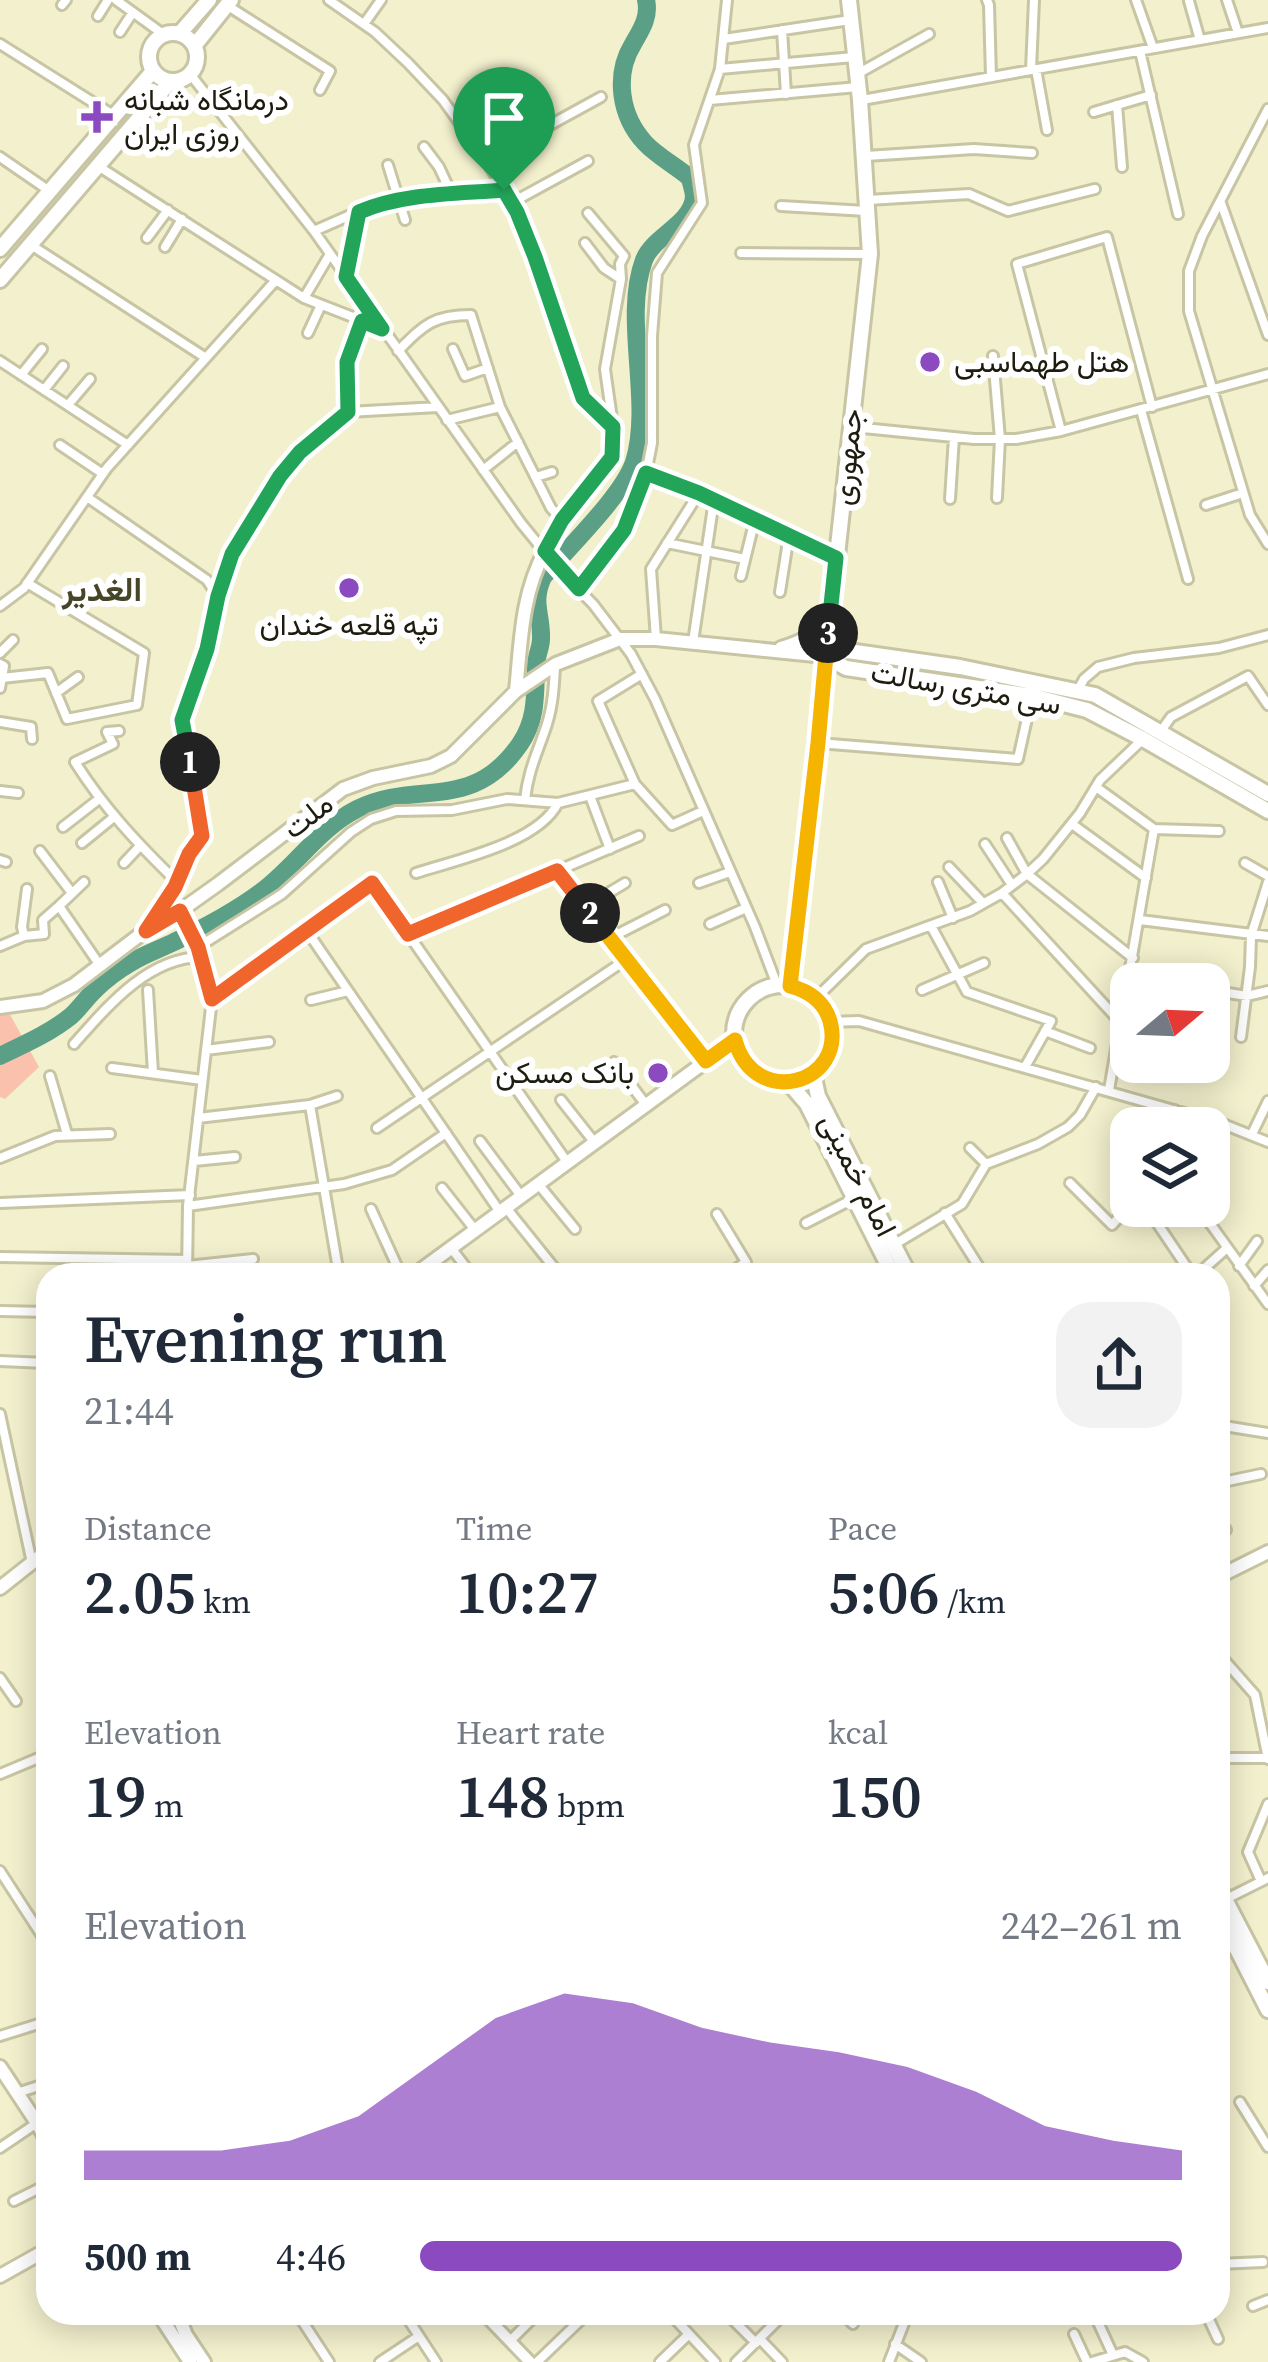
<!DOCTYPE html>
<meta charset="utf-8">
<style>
body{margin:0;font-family:"Source Serif 4",Vazirmatn,serif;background:#f2f2f3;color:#1f2937;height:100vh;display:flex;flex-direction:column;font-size:45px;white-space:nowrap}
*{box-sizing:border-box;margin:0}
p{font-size:39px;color:#747a83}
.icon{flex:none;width:66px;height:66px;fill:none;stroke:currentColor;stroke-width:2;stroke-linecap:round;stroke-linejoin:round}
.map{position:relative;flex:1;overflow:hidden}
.drawer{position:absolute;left:36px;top:1263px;width:1194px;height:1062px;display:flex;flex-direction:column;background:#fff;border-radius:36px;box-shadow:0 6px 30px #0003}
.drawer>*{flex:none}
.needle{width:78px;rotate:71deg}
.tools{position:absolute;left:1110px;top:963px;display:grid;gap:24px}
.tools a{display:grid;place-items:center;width:120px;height:120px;border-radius:24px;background:#fff;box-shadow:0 6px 30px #0003;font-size:60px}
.pin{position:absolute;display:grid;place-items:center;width:102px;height:102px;color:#fff;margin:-123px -51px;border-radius:50% 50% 50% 0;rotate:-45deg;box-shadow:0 0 12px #0007}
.pin .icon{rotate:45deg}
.km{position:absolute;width:60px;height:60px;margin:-30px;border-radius:50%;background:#222;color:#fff;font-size:33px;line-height:60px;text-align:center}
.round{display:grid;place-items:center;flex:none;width:126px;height:126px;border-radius:36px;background:#f2f2f3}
.head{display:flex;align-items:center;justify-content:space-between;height:204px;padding:0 48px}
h1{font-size:66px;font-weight:600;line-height:90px}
.stats{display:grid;grid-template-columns:repeat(3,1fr);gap:18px;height:204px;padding:12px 48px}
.stats div{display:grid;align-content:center}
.stats b{font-size:60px;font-weight:600}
.stats small{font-size:33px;font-weight:400}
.stats p{font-size:33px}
.chart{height:336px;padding:24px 48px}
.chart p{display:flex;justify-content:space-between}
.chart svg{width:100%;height:216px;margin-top:12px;fill:#8b4abf;opacity:.7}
ul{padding:0 48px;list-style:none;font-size:39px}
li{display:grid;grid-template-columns:192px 144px 1fr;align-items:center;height:90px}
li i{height:30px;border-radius:15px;background:#8b4abf}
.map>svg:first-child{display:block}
.green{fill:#fac2ad}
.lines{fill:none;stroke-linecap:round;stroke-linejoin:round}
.river{stroke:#5b9f86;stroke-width:18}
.minor-casing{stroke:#c7c5a3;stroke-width:14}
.tertiary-casing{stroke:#c7c5a3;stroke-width:16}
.secondary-casing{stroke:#c7c5a3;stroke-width:18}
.primary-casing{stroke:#c7c5a3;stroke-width:20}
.minor{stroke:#fff;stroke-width:8}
.tertiary{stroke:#fff;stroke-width:10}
.secondary{stroke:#fff;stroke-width:12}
.primary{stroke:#fff;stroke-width:14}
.split-1-casing{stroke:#fff;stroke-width:24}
.split-2-casing{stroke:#fff;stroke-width:24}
.split-3-casing{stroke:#fff;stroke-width:24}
.split-4-casing{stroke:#fff;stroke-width:24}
.split-1{stroke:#22a559;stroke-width:15}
.split-2{stroke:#f0652b;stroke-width:15}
.split-3{stroke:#f5b400;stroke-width:15}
.split-4{stroke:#22a559;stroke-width:15}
.poi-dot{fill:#8b4abf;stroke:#fff;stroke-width:4.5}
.labels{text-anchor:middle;stroke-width:12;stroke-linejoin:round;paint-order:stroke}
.poi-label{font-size:30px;fill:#1d1c0f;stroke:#fff;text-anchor:start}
.street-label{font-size:30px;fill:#1d1c0f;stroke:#fff}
.neighbourhood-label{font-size:33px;font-weight:bold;fill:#474527;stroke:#fff}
</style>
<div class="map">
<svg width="1268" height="2362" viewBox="0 0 1268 2362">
<rect width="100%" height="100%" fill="#f2f0cd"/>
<path class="green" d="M8,1011L39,1067L5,1099L0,1097V1013Z"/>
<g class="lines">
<path class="river" d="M0,1056C25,1044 50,1033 71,1016C80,1008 87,997 96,989C106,979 120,969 132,962C145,954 160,949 174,942C204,928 234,912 261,892C295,867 318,829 357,809C417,779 472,814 520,744C537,719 535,695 536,666C536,656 541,648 541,639C542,614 531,603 543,577C567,549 623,495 634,462C653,402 622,319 644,260C653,236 692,224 694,197C694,190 691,185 690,178C676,166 657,156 645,143C620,116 614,75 633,44C641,30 650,17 646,0"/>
<g class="minor-casing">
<path id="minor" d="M116,0L163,34
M329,0L375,32L408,63L443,100L486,160L517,212L535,257L583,398L613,426
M987,0L989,5L991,77
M1136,0L1153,48
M1227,0L1238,33
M1189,1L1200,40
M62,5L66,0
M228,6L330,71L320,90
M98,16L108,0
M364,24L381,0
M782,30L786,94
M120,32L133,12
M724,39L850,20
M0,44L113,115
M1140,51L1178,214
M720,69L854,57
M1036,69L1047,130
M1031,70L1034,0
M859,73L929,34
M190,74L314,231L521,523L561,572L593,604L631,654L655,699L755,927L777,985
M710,100L858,87
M862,100L1268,28
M1117,105L1122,167
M1268,109L1202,236L1189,271V311L1250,515L1268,544
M1094,112L1151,95
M424,147L439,167L452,195
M866,156L974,149L1032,153
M0,157L48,190
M486,160L601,97
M388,165L405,220
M98,166L304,298L381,328
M868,200L969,194L1008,211L1095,189
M511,203L588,161
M1221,203L1268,335
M781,206L866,211
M314,231L371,206L412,198L504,190
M147,238L168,210
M585,243L604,268L619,278
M31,245L206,358
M165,247L182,219
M741,253L869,254
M346,275L358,213
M304,298L330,254
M308,333L321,305
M453,349L465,376L488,368
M398,351C424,325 433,315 471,315L500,407L551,508L563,521
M993,356L1000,439L997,498
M0,361L128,445
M21,375L42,349
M44,390L63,366
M68,405L90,379
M1141,410L1188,579
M348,412L347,362L361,321
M348,412L438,407
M447,420L500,407
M853,427L974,439H1016L1061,431L1268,374
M1061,431L1017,264L1107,237L1152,407
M60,445L103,474
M483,470L518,442
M646,474L699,493L836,557
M536,477L552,472
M87,497L207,580L217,595
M950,499L954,437
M1206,505L1243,493
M667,543L745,559
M546,550L563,521L612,457L613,426L605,369L621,279L620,264L624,256L588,213
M741,576L755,519
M579,589L624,530L646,474L652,443V336L657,273L702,203L694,145L720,69L727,0
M780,592L789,535
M0,606L24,588L107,468L276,280
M656,639L651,569L699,493
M693,642L714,500
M0,653L13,640
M0,664L4,666L0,688
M642,674L598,701L635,784L672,825L703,811
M2,678L48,673L67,719L137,705L144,653L27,583
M1078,690L1084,679L1098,667L1134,658L1219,648L1268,635
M56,693L78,677
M0,722L31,727L32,739
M119,731L107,732L113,744L75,762C104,808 138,844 177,882
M1161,731L1171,717L1248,676L1268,705
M818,743L1018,759L1032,696
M1096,787L1154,829L1219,831
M0,791L18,793
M590,796L610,849
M525,800C528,770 538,752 547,724C553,705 554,686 555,666
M1072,824L1146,878
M63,827L99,799
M1007,838L1027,874L1133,958
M82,843L114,817
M985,844L1012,885
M40,851L72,893
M0,860L6,862
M124,863L140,846
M1245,863L1268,876
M949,867L983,903
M557,871L706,1061
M416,873C456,860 538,843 558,803
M84,882L59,906L99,964
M938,882L953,918
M699,883L730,872
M1002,893L1122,1024
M585,907L625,883
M180,912L198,947L212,999L188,1206L187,1275
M1140,920L1268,936
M710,924L746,908
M150,925L175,887L189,854L203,836L182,720L207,649L218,596L232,554L280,475L300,451L348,412
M931,926L967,992L1051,1021L1025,1067
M307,931L500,1212
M408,934L639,836
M24,936L22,927L27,889
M610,938L665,910
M0,946L24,936L44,934L43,920L59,906
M198,947L282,894L351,832L371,819L396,811L452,810L507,799L558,803L635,784
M1131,977L1173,984
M148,990L153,1073
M922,990L984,963
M1209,990L1247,996L1268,991
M816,998L866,949L970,911L1002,893L1027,874L1043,859L1080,813L1100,780L1142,740
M212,999L372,882L567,1162
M311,1000L348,991
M830,1022L859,1021L1223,1124L1268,1142
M1045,1031L1090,1048
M1241,1037L1250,967L1251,936L1268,882
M74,1044C107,1007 147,958 201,957
M206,1050L269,1042
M614,1062L646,1105
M112,1068L202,1080
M50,1076L67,1134
M1109,1090L1154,829
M561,1100L595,1143
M310,1105L337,1096
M198,1118L310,1105L339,1275
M377,1128L627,959
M1168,1128L1175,1110
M1252,1134L1268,1101
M480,1141L521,1196
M970,1148L986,1164
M1209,1153L1223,1124
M0,1158L55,1136L110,1134
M194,1161L235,1157
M1070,1183L1112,1225L1131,1204
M539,1185L575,1229
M442,1188L475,1230
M0,1203L190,1195
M188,1206L344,1184L392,1170L446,1133
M1195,1206L1212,1226L1268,1304
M371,1209L401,1275
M507,1209L560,1275
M945,1213L984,1275
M717,1214L746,1262L727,1275
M1151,1214L1192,1275
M806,1223L853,1199
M895,1244L962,1204L986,1164L1038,1144L1068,1127L1080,1115L1096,1087
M451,1248L472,1275
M0,1257L187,1260
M187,1266L253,1259
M1239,1266L1257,1241
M1197,1275L1227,1248
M1254,1286L1268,1270
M0,1311L48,1312
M0,1361L46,1363
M0,1414L32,1563
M1218,1425L1268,1433
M1218,1483L1261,1474
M1218,1517L1226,1530
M1218,1653L1255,1695L1268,1759
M0,1678L16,1701
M1218,1758H1268
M0,1774L48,1754
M0,1871L48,1945
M1261,1881L1248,1852L1268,1804
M1218,1903L1268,1878
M35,1924L48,1917
M0,2036L48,2021
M17,2093L48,2083
M1240,2102L1268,2147
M0,2148L37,2123
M14,2201L48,2184
M1218,2264L1263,2262
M1253,2306L1268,2300
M297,2313L329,2362
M404,2313L436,2362
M726,2313L756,2343
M842,2313L853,2324
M1206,2313L1218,2339
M676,2320L715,2362
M1097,2320L1113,2355
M1074,2334L1087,2362
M760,2339L782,2362
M510,2341L538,2313
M895,2344L921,2362
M380,2362L419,2336
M537,2362L588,2313
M660,2362L689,2334
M736,2362L785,2313
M889,2362L908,2313
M1092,2362L1125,2352L1143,2362"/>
</g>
<g class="tertiary-casing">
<path id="tertiary" d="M483,2313L530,2362"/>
</g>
<g class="secondary-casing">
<path id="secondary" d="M781,648C804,641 818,634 830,612
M516,691C521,642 521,595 545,551
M0,1007L43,1001L74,985L145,931L180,911L218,884L343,789L373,778L431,766L451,756L516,691L556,664L620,639H656L825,656
M414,1275L735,1040
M1218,1577L1268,1552
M0,1588L48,1550
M0,2067L37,2123
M48,2130L37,2123L48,2142
M0,2276L48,2249
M158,2313L190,2362
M177,2313L186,2335L204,2362"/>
</g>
<g class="primary-casing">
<path id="primary" d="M149 57a24 24 0 1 1 48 0a24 24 0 1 1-48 0Z
M180,33L209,0
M195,45L231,0
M0,249L153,71
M0,280L169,83
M825,656L846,668L1032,696L1087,710L1143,739L1268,811
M825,656L848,651L960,667L1095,695L1268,794
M790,985L870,254L860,100L849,0
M734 1034a49 49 0 1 1 98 0a49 49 0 1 1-98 0Z
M813,1073L818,1096L909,1275
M789,1083L807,1104L893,1275
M1218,1886L1268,1982
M1218,1912L1268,2010"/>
</g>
<use href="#minor" class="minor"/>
<use href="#tertiary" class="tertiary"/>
<use href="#secondary" class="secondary"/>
<use href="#primary" class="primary"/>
</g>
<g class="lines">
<g class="split-1-casing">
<path id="split-1" d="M190,762L182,720L207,649L218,596L232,554L280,476L300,452L348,412L347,362L362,321L382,329L346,277L359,212C403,193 457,194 504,190"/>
</g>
<g class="split-2-casing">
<path id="split-2" d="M190,762L202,836L189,854L175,887L146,931L180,911L198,947L212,999L372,883L408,934L557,871L590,913"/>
</g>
<g class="split-3-casing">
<path id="split-3" d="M590,913L706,1061L735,1040C754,1110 847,1084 830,1021C824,1001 809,991 790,986L818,743L828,633"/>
</g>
<g class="split-4-casing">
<path id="split-4" d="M504,190L517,212L535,257L583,398L613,427L612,457L562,520L545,551L579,589L624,530L646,473L699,493L836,558L828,633"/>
</g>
<use href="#split-1" class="split-1"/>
<use href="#split-2" class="split-2"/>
<use href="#split-3" class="split-3"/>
<use href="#split-4" class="split-4"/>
</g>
<g class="poi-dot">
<path d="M91 99h12v12h12v12h-12v12h-12v-12h-12v-12h12z"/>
<circle cx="930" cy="362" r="12"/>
<circle cx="349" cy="588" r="12"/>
<circle cx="658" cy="1073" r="12"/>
</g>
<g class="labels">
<g class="poi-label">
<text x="124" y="110">درمانگاه شبانه<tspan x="124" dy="34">روزی ایران</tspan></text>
<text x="954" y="372">هتل طهماسبی</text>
<text x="349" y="635" text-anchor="middle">تپه قلعه خندان</text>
<text x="634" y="1083" text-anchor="end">بانک مسکن</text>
</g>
<g class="street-label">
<text transform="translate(847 457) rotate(-84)" y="10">جمهوری</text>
<text transform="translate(966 688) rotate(10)" y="10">سی متری رسالت</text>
<text transform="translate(308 816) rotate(-38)" y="10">ملت</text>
<text transform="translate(858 1175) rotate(63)" y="10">امام خمینی</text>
</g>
<g class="neighbourhood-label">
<text x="102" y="601">الغدیر</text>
</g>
</g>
</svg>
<div class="tools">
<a><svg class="needle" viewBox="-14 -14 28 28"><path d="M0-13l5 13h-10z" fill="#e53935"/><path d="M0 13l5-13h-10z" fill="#747a83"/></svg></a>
<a><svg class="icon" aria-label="layers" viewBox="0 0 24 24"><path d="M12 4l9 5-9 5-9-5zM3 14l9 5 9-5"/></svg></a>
</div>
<div class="pin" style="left:504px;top:190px;background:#1e9e55"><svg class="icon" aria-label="arrive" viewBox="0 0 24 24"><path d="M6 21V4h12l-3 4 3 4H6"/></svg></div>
<b class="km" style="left:190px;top:762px">1</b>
<b class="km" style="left:590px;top:913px">2</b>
<b class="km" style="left:828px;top:633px">3</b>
<section class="drawer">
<div class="head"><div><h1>Evening run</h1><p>21:44</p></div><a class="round"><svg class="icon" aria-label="share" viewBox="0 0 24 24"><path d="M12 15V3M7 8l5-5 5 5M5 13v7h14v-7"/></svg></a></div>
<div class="stats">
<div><p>Distance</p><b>2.05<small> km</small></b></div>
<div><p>Time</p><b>10:27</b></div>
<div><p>Pace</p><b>5:06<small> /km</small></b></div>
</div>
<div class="stats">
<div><p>Elevation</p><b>19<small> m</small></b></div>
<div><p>Heart rate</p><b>148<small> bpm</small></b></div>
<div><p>kcal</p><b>150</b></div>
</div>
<div class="chart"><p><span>Elevation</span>242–261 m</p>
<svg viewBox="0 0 160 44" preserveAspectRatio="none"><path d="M0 44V38L10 38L20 38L30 36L40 31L50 21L60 11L70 6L80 8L90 13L100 16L110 18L120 21L130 26L140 33L150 36L160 38V44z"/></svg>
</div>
<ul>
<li><b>500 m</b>4:46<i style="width:100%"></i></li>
</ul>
</section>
</div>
